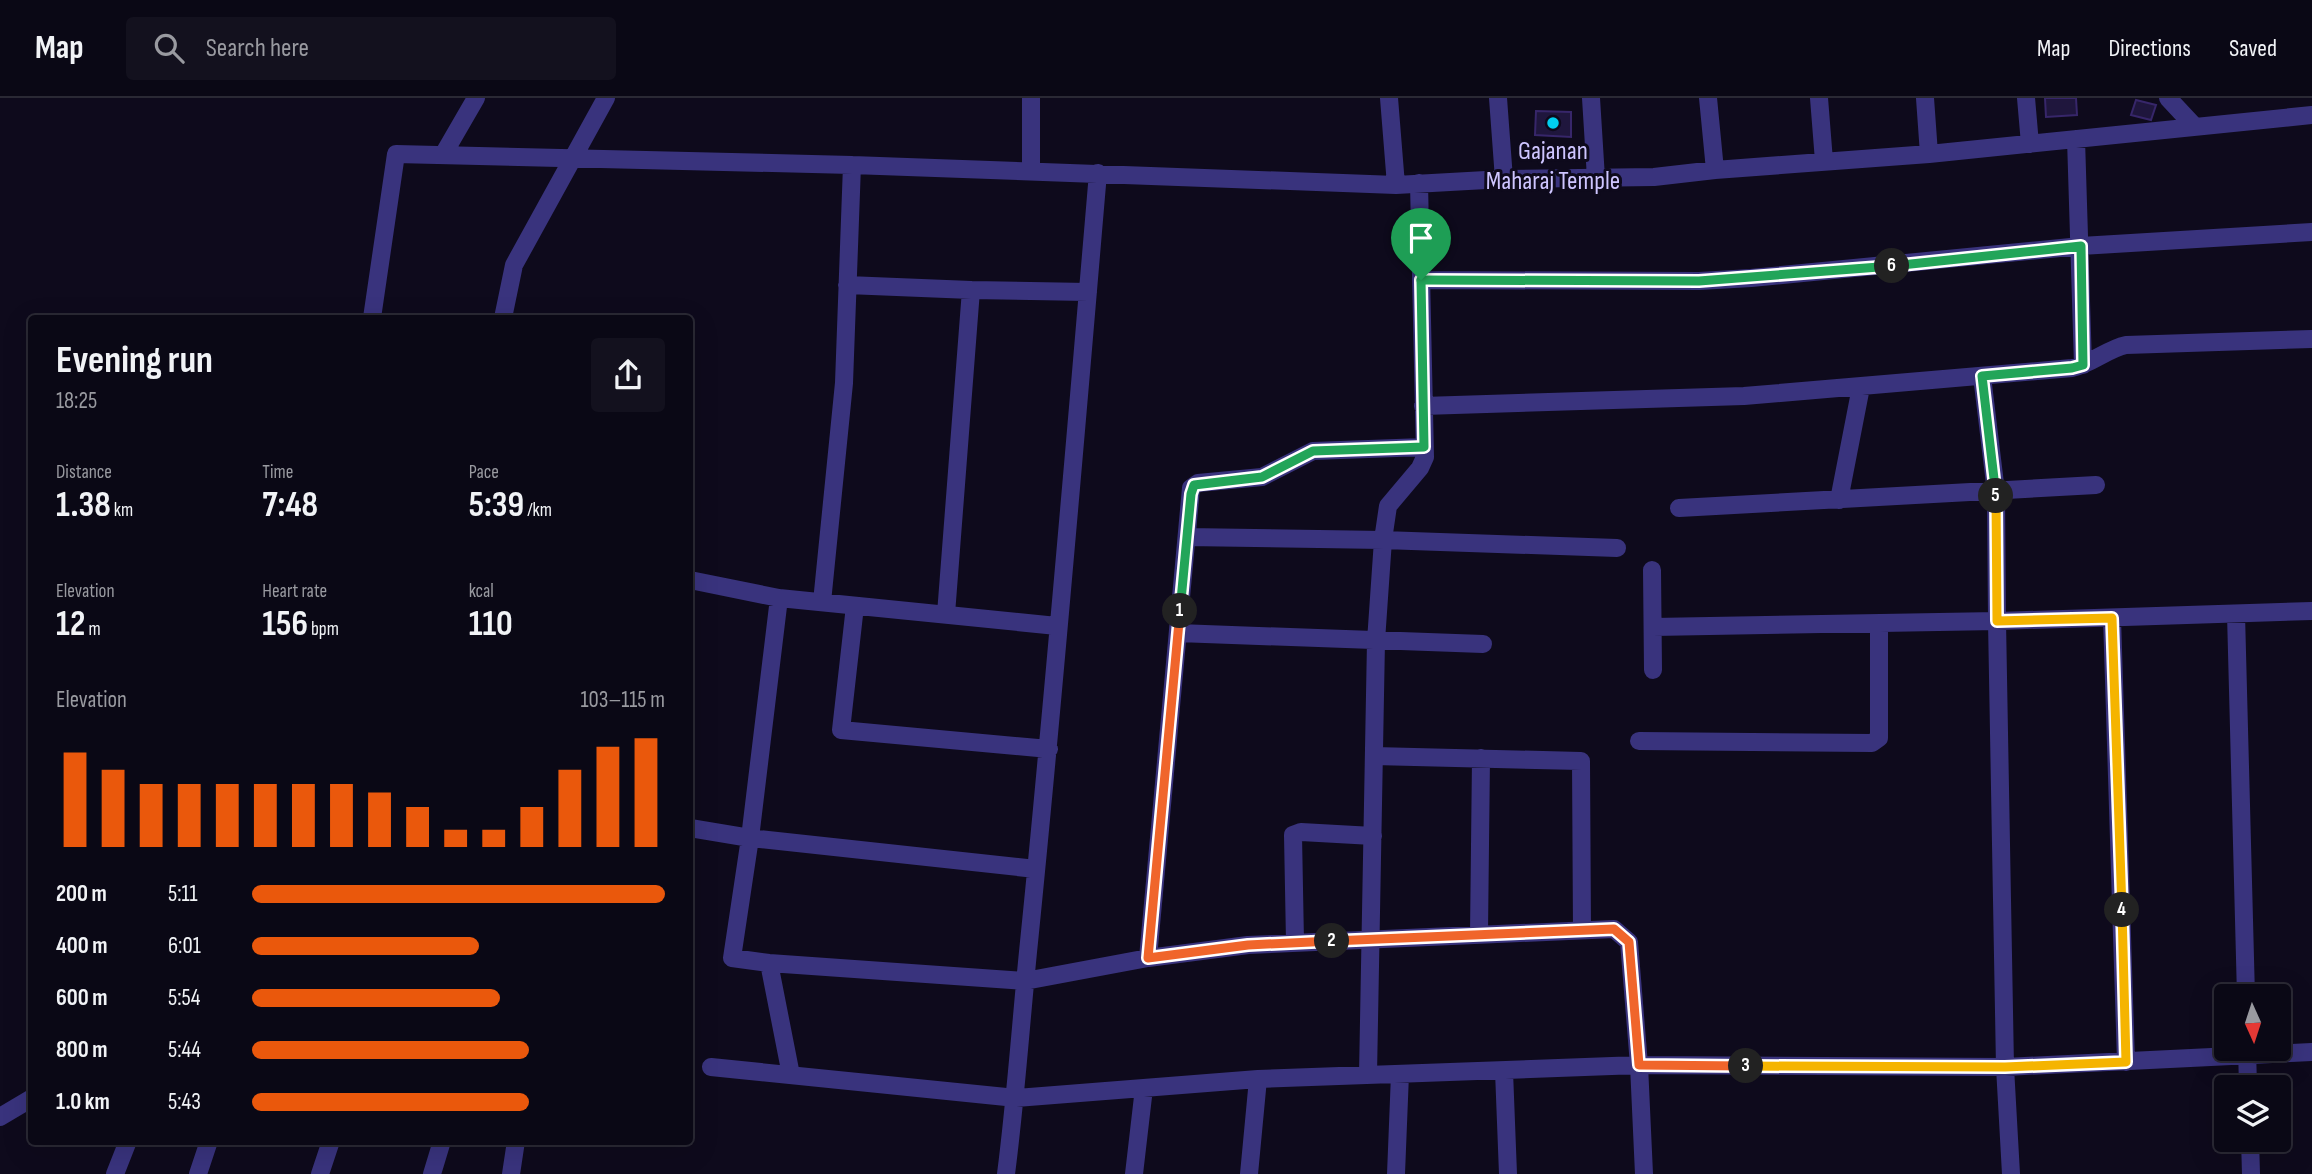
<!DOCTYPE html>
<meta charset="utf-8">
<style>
body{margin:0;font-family:"Sofia Sans Condensed",sans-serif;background:#13111e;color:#f1f3f6;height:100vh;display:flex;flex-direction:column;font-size:26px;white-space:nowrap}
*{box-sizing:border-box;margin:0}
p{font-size:23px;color:#999aa0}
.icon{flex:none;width:38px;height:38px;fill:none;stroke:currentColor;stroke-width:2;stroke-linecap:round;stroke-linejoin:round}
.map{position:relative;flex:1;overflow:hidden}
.side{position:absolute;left:28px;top:217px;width:665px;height:830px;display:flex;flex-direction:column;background:#0a0815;border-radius:7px;box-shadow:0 7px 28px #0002,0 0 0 2px #2a2934}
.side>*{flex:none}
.needle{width:46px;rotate:177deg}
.tools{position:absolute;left:2214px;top:886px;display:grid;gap:14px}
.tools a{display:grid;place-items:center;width:77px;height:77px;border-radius:7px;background:#0a0815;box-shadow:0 7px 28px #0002,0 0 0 2px #2a2934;font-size:35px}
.pin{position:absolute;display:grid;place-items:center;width:60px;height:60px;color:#fff;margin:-72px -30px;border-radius:50% 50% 50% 0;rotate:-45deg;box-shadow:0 0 7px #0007}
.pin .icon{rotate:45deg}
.km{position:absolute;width:35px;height:35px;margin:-18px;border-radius:50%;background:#222;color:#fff;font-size:19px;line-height:35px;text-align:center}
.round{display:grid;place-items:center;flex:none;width:74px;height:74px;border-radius:7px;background:#13111e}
.headline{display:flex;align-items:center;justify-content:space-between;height:119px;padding:0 28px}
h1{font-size:38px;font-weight:700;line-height:52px}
.metrics{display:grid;grid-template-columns:repeat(3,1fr);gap:10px;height:119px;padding:7px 28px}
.metrics div{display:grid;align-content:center}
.metrics b{font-size:35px;font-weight:700}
.metrics small{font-size:19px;font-weight:400}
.metrics p{font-size:19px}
.chart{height:196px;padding:14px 28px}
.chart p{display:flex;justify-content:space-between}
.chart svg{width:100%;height:126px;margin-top:7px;stroke:#ea580c;stroke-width:6}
ul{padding:0 28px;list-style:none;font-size:23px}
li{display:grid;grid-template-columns:112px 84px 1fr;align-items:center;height:52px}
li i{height:18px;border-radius:9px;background:#ea580c}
header{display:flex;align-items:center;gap:42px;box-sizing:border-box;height:98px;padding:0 35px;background:#0a0815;border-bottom:2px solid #2a2934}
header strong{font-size:33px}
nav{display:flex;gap:38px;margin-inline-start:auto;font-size:24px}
.search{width:490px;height:63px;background:#13111e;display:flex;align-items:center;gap:18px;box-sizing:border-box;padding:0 24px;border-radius:7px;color:#999aa0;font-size:26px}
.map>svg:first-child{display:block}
.building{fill:#1f163d;stroke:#37266a;stroke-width:2}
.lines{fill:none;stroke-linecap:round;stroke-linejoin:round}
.minor{stroke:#39337d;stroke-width:18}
.split-1-casing{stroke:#fff;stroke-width:14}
.split-2-casing{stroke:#fff;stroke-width:14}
.split-3-casing{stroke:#fff;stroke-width:14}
.split-4-casing{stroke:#fff;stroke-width:14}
.split-5-casing{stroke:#fff;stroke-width:14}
.split-6-casing{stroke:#fff;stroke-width:14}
.split-7-casing{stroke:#fff;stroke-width:14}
.split-1{stroke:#22a559;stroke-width:9}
.split-2{stroke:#f0652b;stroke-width:9}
.split-3{stroke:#f0652b;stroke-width:9}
.split-4{stroke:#f5b400;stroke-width:9}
.split-5{stroke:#f5b400;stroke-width:9}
.split-6{stroke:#22a559;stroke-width:9}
.split-7{stroke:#22a559;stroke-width:9}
.poi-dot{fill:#00cef0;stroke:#0e0a1c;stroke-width:2.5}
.labels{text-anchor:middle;stroke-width:6;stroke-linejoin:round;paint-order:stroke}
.poi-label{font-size:26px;fill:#cec5ff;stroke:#0e0a1c}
</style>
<header>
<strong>Map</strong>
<div class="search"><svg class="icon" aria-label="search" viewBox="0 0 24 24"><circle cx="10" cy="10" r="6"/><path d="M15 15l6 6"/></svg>Search here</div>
<nav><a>Map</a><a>Directions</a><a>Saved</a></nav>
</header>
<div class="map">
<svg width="2312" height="1076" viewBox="0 0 2312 1076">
<rect width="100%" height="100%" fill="#0e0a1c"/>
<path class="building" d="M2045,0H2076L2077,17L2046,19Z
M2136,2L2156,7L2151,22L2131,17Z
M1536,13L1571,14V39L1535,37Z"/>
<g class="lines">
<path class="minor" d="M1031,0V73
M1389,0L1396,87
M1498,0L1504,81
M1591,0L1596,80
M1708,0L1715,72
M1819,0L1824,63
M1925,0L1929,56
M2026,0L2030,46
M2168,0L2195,29
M2076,41L2083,267
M443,57L476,0
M1421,182L1699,183L1751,180L2081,148L2312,134
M847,187L971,192L1088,194
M372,220L396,56L852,67L1396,87L1504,81L1654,79L1715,72L1929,56L2312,17
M503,220L514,167L606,0
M1423,308L1744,298L2072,270C2092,266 2107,251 2126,247L2312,241
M1839,402L1861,289
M1679,410L2096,387
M1187,439L1383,442L1617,450
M1652,472L1653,572
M690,482L779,500L1057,528
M779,500L750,740L732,860L769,865L1025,883L1148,860L1248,847L1614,831L1629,844L1639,967L1644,1076
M822,504L844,285L852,67
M855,508L841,632L1049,651
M946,516L971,192
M2236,516L2246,898
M2112,520L2126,964
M1653,529L1997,523L1996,394L1982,278
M1178,535L1483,546
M1639,643L1872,645L1879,640V525
M1374,658L1581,663L1582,832
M690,730L750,740L1036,771
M1479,835L1481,660
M1295,844L1293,737L1301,734L1373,738
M1148,860L1191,390L1198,385L1262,379L1313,353L1424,349
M769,865L791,977
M2247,950L2248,989
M711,969L1016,1000L1258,981L1639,967L2005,969L2312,954
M1504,973L1508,1076
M1368,977L1376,543L1383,442L1388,408L1420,370L1425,359L1419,85
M0,1019L32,1000
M2250,1041L2251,1076
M115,1076L128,1043
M198,1076L209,1043
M320,1076L331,1043
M432,1076L442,1043
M511,1076L516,1043
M1006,1076C1016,999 1021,922 1029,844C1055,588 1076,332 1098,75
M1134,1076L1144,990
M1249,1076L1258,981
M1396,1076L1400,976
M2011,1076L2005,969L1997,523L2312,513"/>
</g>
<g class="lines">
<g class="split-1-casing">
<path id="split-1" d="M1180,513L1191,396L1194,387L1262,379L1313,353L1424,349L1421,182"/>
</g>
<g class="split-2-casing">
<path id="split-2" d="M1180,513L1148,860L1248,847L1332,843"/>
</g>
<g class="split-3-casing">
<path id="split-3" d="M1332,843L1614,831L1629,844L1639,967L1746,968"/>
</g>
<g class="split-4-casing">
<path id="split-4" d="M1746,968L2005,969L2126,964L2122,812"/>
</g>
<g class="split-5-casing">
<path id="split-5" d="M1996,398L1997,523L2112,520L2122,812"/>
</g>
<g class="split-6-casing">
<path id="split-6" d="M1892,168L2081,148L2083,267L2072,270L1982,278L1996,398"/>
</g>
<g class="split-7-casing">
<path id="split-7" d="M1421,182L1699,183L1892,168"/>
</g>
<use href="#split-1" class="split-1"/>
<use href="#split-2" class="split-2"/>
<use href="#split-3" class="split-3"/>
<use href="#split-4" class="split-4"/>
<use href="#split-5" class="split-5"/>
<use href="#split-6" class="split-6"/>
<use href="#split-7" class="split-7"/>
</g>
<circle class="poi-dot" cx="1553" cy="25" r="7"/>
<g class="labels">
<g class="poi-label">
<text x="1553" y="61">Gajanan<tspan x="1553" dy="30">Maharaj Temple</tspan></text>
</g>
</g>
</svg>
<div class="tools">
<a><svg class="needle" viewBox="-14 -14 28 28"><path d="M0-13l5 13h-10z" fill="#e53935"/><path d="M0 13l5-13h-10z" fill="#999aa0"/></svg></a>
<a><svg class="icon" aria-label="layers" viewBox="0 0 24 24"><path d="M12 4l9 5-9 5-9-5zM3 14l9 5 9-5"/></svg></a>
</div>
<div class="pin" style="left:1421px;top:182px;background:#1e9e55"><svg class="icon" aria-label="arrive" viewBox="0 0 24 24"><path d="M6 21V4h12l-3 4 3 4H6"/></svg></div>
<b class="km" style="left:1180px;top:513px">1</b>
<b class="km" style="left:1332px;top:843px">2</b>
<b class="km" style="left:1746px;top:968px">3</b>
<b class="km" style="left:2122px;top:812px">4</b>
<b class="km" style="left:1996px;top:398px">5</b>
<b class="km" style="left:1892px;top:168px">6</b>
<section class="side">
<div class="headline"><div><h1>Evening run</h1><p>18:25</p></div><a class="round"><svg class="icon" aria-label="share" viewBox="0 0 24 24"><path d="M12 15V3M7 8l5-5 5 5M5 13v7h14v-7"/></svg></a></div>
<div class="metrics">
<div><p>Distance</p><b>1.38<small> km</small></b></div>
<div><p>Time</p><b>7:48</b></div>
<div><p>Pace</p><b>5:39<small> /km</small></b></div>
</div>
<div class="metrics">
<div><p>Elevation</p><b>12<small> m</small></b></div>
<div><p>Heart rate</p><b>156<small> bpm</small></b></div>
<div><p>kcal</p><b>110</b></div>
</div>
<div class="chart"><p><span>Elevation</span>103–115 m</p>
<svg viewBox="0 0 160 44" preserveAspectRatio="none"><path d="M5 44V11M15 44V17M25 44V22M35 44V22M45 44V22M55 44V22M65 44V22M75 44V22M85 44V25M95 44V30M105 44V38M115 44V38M125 44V30M135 44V17M145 44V9M155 44V6"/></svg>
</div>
<ul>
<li><b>200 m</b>5:11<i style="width:100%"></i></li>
<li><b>400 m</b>6:01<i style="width:55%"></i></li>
<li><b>600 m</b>5:54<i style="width:60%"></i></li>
<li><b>800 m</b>5:44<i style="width:67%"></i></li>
<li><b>1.0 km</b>5:43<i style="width:67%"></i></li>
</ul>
</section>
</div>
